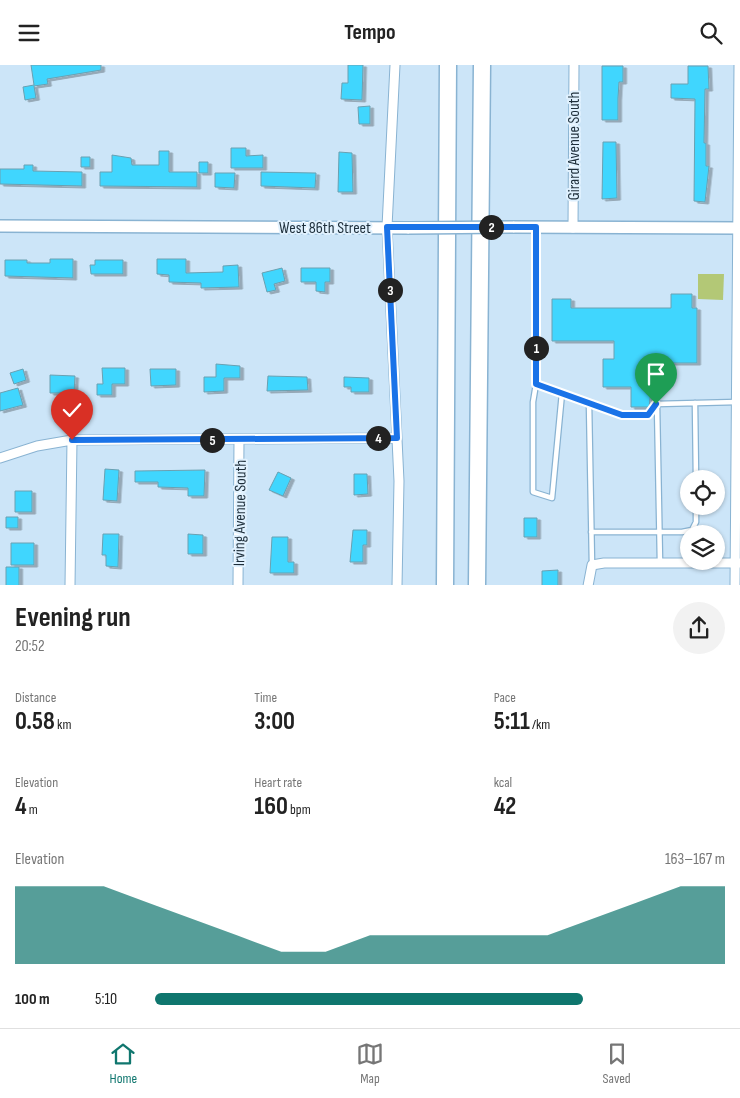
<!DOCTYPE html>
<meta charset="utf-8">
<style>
body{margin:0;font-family:"Sofia Sans Condensed",sans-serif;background:#f2f2f2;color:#222;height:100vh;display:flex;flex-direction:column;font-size:19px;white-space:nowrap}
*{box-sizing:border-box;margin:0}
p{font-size:16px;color:#767676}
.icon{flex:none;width:28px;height:28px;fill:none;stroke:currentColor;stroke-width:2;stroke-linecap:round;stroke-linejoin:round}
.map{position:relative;height:520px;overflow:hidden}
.sheet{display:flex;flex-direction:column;background:#fff;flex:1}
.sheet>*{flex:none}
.fabs{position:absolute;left:680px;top:405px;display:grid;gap:10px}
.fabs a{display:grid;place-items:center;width:45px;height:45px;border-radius:50%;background:#fff;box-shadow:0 1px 4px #0004;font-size:25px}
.pin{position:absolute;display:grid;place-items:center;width:42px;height:42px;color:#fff;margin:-51px -21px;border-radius:50% 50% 50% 0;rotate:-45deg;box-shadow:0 0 5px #0007}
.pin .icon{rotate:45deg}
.km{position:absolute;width:25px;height:25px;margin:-12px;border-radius:50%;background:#222;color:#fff;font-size:14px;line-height:25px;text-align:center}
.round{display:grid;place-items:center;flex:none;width:52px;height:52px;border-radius:26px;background:#f2f2f2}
.head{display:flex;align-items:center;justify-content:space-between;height:85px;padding:0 15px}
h1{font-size:28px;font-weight:700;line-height:38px}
.stats{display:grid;grid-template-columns:repeat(3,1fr);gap:8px;height:85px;padding:5px 15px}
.stats div{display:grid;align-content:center}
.stats b{font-size:25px;font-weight:700}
.stats small{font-size:14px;font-weight:400}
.stats p{font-size:14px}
.chart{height:140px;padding:10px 15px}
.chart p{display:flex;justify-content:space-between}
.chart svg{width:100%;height:90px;margin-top:5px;fill:#0f766e;opacity:.7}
ul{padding:0 15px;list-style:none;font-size:16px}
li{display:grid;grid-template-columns:80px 60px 1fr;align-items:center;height:38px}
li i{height:12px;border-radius:6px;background:#0f766e}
header{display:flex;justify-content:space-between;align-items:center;height:65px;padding:0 15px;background:#fff;font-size:22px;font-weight:700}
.tabs{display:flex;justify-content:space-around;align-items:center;height:70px;border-top:1px solid #e0e0e0;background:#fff;font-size:14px;color:#767676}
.tabs a{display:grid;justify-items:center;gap:2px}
.tabs .active{color:#0f766e}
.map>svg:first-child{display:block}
.green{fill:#b3c876}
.building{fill:#41d6fe;stroke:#69a0b1;filter:url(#shadow)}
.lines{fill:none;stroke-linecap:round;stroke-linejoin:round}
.service-casing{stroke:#89b3d2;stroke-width:7}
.minor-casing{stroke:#89b3d2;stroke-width:11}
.tertiary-casing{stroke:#89b3d2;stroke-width:14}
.motorway-casing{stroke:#89b3d2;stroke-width:19}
.service{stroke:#fff;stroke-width:4.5}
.minor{stroke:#fff;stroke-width:9}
.tertiary{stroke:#fff;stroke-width:11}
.motorway{stroke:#fff;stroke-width:16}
.tertiary-bridge-casing{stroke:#89b3d2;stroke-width:14;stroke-linecap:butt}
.tertiary-bridge{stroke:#fff;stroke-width:11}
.route-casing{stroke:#fff;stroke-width:10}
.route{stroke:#1a73e8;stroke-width:6}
.labels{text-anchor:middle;stroke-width:4;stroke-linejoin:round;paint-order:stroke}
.street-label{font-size:16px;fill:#1e2f3b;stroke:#e0f1fe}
</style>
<header><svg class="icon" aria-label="menu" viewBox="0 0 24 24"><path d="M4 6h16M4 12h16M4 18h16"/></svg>Tempo<svg class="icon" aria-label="search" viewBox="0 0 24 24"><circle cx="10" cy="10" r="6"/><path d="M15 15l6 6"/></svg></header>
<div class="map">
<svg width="740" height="521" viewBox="0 0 740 521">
<defs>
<filter id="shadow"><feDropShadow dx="3.5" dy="2" stdDeviation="0" flood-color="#0004"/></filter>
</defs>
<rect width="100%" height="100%" fill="#cce5f8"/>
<path class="green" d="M698,209H724L723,235L698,234Z"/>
<path class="building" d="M31,0H101V5L47,14L48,19L34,21L36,33L25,35L23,22L34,20Z
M348,0H363L362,35L341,34L342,18H348Z
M602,1H623V17H619L618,33V55H602Z
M688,1H708L709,24H705L704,78H706V101H709L705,137L694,136L695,34L671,33V19H688Z
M370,41V59H359L358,42Z
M603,77H616L617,133L602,134Z
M231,83H246V91L263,90V103H231Z
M159,86H169V107H197V122L100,121V107H112V90L131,93L132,100H159Z
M339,87L352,88L353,127H338Z
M81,92H90V102H81Z
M199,97H208V108H199Z
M24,100H33V106L82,107V121L0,119V104H24Z
M261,107L316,108L315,123L261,121Z
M215,108H235L234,123L215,122Z
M50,194H73V213L5,211V195H27V198H50Z
M157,194H186V208L223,207V201L238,200L239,222L201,223V218L169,217V210L157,209Z
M95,195H123V209H91L90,200H95Z
M282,203L285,216L274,219L276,225L267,227L262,208Z
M301,203H330V217H325V227L316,226V217H301Z
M671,229H692V243H697V298H659V326H651L649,342H631V322H603V294H614V276H552V234H571V243H671Z
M216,299L240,301V313H224V326L204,327V312H216Z
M102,303H125V319H112V330H97V319H103Z
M23,304L26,315L14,319L10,308Z
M150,304H176V320L151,321Z
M50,310L75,311L74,328H50Z
M268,311L307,312L308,325L267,326Z
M344,312L369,313V327H351V322H344Z
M18,323L23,340L0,346V328Z
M105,404L119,405L117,436L103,435Z
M205,405L204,431H188V423L158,422V417H135V406Z
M278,407L291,413L283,431L269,425Z
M354,409H367L368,429L354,430Z
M15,426H32V447H15Z
M6,452H18V463H6Z
M524,453H537V472H524Z
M353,465H367V480H363V497H350Z
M103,469H119L118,502L106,501V490H102Z
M188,469L203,470V489H188Z
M272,472H288V497H294V508H270Z
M11,478H34V500H11Z
M6,502H19V521H6Z
M558,505V521H542V506Z"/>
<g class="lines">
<g class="service-casing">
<path id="service" d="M536,164V319L622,349L648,350L657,339L737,337
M536,319L533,337V427L552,433L562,328
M589,338L592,500
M695,338L696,414
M657,339L660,498
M591,467H682L692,465L696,457V441"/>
</g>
<g class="minor-casing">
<path id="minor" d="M395,0L387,162L399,416L397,521
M573,163L574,0
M0,393L37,381L72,375L397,373
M70,521L72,375
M238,521L239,375
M588,521L592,500L604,498H740
M735,521L739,0"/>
</g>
<g class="tertiary-casing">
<path id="tertiary" d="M0,161L409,163
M513,162L740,163"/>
</g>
<g class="motorway-casing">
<path id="motorway" d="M445,521L448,0
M477,521L482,0"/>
</g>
<use href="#service" class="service"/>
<use href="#minor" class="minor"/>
<use href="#tertiary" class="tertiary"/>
<use href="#motorway" class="motorway"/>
<g class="tertiary-bridge-casing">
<path id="tertiary-bridge" d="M409,163L513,162"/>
</g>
<use href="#tertiary-bridge" class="tertiary-bridge"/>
</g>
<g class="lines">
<g class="route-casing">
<path id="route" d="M72,375L397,373L387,162H536V319L622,350H648L656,339"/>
</g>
<use href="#route" class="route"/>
</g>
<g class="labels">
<g class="street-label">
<text transform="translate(573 81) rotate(-90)" y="6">Girard Avenue South</text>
<text x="325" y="168">West 86th Street</text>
<text transform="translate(239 448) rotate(-89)" y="6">Irving Avenue South</text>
</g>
</g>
</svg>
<div class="fabs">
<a><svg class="icon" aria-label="locate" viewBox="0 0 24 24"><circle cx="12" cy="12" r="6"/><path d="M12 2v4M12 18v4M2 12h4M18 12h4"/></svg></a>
<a><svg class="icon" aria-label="layers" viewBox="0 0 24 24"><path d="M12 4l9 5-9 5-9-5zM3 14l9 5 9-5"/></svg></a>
</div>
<div class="pin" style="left:656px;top:339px;background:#1e9e55"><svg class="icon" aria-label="arrive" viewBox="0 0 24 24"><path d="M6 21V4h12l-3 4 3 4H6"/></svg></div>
<div class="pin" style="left:72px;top:375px;background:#d93025"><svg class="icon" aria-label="check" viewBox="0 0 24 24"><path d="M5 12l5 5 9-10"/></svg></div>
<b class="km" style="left:536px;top:283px">1</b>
<b class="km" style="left:491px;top:162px">2</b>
<b class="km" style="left:390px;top:225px">3</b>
<b class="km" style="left:378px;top:373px">4</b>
<b class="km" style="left:212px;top:375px">5</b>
</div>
<section class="sheet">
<div class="head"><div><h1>Evening run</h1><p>20:52</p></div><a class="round"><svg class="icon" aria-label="share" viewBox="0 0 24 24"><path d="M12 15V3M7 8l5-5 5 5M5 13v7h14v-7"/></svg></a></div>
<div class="stats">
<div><p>Distance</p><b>0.58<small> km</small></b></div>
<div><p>Time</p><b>3:00</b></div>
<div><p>Pace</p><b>5:11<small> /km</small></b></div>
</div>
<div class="stats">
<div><p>Elevation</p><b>4<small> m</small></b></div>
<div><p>Heart rate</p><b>160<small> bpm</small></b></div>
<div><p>kcal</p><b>42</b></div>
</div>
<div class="chart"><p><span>Elevation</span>163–167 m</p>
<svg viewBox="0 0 160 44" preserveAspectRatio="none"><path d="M0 44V6L10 6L20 6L30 14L40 22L50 30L60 38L70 38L80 30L90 30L100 30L110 30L120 30L130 22L140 14L150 6L160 6V44z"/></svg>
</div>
<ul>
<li><b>100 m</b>5:10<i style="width:75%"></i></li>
</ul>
</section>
<nav class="tabs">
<a class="active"><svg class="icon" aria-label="home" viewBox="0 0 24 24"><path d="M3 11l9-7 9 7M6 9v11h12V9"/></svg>Home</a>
<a><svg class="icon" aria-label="map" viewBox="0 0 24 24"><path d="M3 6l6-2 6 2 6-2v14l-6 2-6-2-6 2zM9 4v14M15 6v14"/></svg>Map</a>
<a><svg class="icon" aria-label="saved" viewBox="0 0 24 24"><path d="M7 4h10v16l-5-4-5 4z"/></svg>Saved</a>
</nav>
